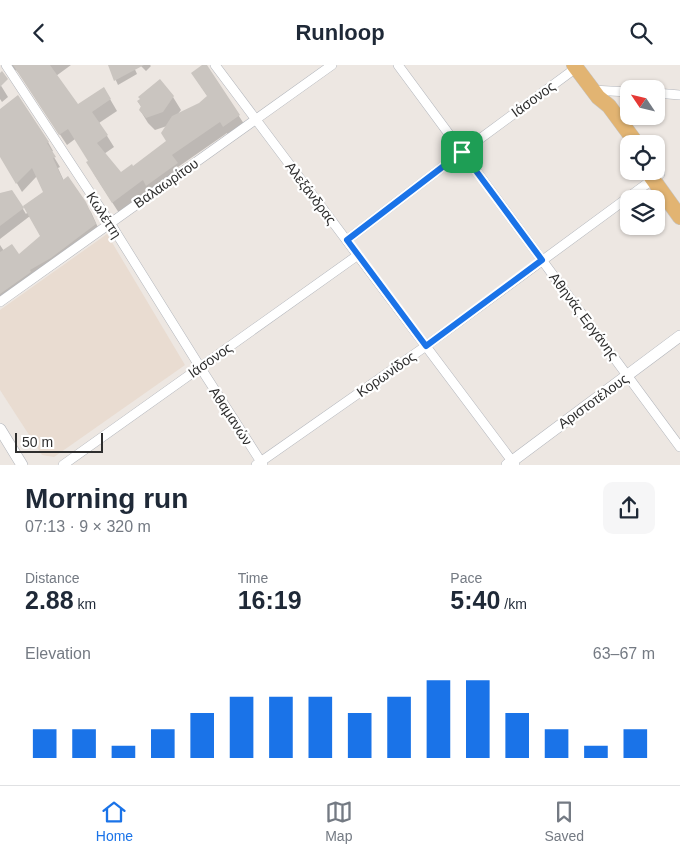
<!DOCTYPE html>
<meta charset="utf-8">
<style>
body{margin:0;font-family:Helvetica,sans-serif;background:#f6f6f7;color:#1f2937;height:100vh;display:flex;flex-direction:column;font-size:19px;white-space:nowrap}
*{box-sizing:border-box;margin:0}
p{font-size:16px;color:#747a83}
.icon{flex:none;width:28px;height:28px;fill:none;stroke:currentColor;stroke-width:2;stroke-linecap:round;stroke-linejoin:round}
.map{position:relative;height:400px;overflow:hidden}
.side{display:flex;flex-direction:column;background:#fff;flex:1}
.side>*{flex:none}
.needle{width:32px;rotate:305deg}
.buttons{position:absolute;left:620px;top:15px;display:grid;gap:10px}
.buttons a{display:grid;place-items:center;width:45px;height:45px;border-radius:10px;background:#fff;box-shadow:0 1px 4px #0004;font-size:25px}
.scale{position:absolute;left:15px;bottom:12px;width:88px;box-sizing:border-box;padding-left:5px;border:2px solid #2e2e2e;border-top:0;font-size:14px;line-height:18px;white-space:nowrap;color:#2e2e2e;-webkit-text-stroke:4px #fff;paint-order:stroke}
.pin{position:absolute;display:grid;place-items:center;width:42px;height:42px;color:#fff;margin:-21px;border-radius:10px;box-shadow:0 2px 8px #0006}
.round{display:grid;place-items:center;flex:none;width:52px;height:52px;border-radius:10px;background:#f6f6f7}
.head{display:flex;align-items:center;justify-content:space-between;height:85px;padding:0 25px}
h1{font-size:28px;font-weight:700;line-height:38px}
.figures{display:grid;grid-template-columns:repeat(3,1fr);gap:8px;height:85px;padding:5px 25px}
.figures div{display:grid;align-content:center}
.figures b{font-size:25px;font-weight:700}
.figures small{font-size:14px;font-weight:400}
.figures p{font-size:14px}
.chart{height:140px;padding:10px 25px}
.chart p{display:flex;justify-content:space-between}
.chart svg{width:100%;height:90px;margin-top:5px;stroke:#1a73e8;stroke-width:6}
header{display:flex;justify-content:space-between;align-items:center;height:65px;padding:0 25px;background:#fff;font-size:22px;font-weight:700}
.menu{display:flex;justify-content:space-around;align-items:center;height:70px;border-top:1px solid #e0e1e3;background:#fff;font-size:14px;color:#747a83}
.menu a{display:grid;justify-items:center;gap:2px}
.menu .selected{color:#1a73e8}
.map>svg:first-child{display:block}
.education{fill:#e9dcd1}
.shadow{fill:#0003}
.building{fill:#cac5c0}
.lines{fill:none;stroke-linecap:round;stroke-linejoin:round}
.minor-casing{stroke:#b3b6bc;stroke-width:10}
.tertiary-casing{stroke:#b3b6bc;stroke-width:12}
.primary-casing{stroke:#c4c4c4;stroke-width:16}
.minor{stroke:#fff;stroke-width:9}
.tertiary{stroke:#fff;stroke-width:11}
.primary{stroke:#e2b472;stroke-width:15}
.route-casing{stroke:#fff;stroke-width:10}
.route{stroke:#1a73e8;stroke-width:6}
.labels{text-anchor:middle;stroke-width:4.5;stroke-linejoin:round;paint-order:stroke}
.street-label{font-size:14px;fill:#2e2e2e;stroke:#fff}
</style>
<header><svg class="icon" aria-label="back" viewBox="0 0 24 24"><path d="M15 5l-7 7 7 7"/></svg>Runloop<svg class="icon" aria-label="search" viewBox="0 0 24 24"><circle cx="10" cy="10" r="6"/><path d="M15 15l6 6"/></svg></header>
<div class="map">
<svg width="680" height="400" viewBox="0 0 680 400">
<rect width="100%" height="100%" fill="#ede7e2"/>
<path class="education" d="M107,169L185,300L54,392L42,390L0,325V245Z"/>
<path class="shadow" d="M10,0H71L56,11L78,40L110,34L117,46L99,58L114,82L104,89L121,109L133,103L167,77V61L155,65L148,58L140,45L142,43L138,37L173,32L181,45L177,50L199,39L208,32L193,9L204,0H206L246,62L231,73L227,68L178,102L183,110L119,148L94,109L89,96L75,74L67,80L19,8L16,5H13Z
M109,0H133L137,9L118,20Z
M140,0H150L151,1L146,6Z
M0,19L8,32L2,37L0,34Z
M0,46L48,77L53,86L51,87L60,102L58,103L64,116L91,147L101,169L0,241V180L4,186L19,190L42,171L30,151L0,174V129L12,126L26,149L45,127L37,111L22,127L0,89Z"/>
<path class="building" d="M13,0H50L78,39L104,22L111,34L92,47L108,70L97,78L121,107L132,99L133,101L166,76L161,68L172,51L199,38L207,31L191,8L202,0H207L240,50L223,62L220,57L172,90L178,98L146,121L143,115L112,138L86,97L88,96L68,64L59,70Z
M108,0H144L114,16Z
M2,6L8,14L0,22V8Z
M160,14L174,31L163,47L146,53L139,45L141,41L137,36L140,34L138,32Z
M18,30L49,77L47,78L56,92L53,93L63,115L68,111L86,137L96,159L51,193L30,205L31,207L0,229V187L12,179L19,189L40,171L23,141L43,127L32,103L16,119L0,92V44Z
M12,125L24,143L0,161V128Z"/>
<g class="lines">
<g class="minor-casing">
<path id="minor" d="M6,0L110,158L200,302L263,400
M215,0L515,400
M398,0L680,382
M592,25L629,27
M656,28L680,30
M347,175L462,87L576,3
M0,237L332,0
M63,400L358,190
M256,400L426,281L660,109"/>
</g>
<g class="tertiary-casing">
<path id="tertiary" d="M0,364L22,400
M507,400L680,271"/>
</g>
<g class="primary-casing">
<path id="primary" d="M574,0L598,32L609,41L637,79
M647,106L680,152"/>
</g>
<use href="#minor" class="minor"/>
<use href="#tertiary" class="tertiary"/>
<use href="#primary" class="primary"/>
</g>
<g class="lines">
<g class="route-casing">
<path id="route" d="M462,87L542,195L426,281L347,175Z"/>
</g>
<use href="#route" class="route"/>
</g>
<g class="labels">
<g class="street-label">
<text transform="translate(533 34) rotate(-36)" y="5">Ιάσονος</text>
<text transform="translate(166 118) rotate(-35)" y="5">Βαλαωρίτου</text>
<text transform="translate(311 128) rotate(53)" y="5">Αλεξάνδρας</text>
<text transform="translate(104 150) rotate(57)" y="5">Κωλέττη</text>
<text transform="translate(584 251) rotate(53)" y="5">Αθηνάς Εργάνης</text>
<text transform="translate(210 295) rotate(-35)" y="5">Ιάσονος</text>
<text transform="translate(386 309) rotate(-35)" y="5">Κορωνίδος</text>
<text transform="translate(593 336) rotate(-36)" y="5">Αριστοτέλους</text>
<text transform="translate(231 351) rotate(57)" y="5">Αθαμανών</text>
</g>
</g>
</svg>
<div class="buttons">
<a><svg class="needle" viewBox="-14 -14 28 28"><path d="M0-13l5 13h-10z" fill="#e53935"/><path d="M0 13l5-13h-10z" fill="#747a83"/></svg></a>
<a><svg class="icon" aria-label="locate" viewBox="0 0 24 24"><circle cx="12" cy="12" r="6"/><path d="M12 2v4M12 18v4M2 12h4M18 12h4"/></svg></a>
<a><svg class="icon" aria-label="layers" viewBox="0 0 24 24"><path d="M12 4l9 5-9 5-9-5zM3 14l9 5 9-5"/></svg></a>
</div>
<div class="scale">50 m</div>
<div class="pin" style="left:462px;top:87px;background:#1e9e55"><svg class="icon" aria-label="arrive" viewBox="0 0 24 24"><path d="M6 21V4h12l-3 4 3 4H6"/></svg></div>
</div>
<section class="side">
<div class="head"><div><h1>Morning run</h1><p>07:13 · 9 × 320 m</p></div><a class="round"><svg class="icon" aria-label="share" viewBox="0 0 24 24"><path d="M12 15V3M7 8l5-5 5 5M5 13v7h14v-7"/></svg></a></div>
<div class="figures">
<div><p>Distance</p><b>2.88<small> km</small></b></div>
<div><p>Time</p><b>16:19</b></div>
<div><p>Pace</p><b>5:40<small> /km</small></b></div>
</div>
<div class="chart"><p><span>Elevation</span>63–67 m</p>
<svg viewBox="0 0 160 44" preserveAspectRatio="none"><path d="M5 44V30M15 44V30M25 44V38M35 44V30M45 44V22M55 44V14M65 44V14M75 44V14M85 44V22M95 44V14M105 44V6M115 44V6M125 44V22M135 44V30M145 44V38M155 44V30"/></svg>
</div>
</section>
<nav class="menu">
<a class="selected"><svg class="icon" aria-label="home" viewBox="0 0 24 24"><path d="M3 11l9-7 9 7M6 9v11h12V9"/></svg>Home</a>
<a><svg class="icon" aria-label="map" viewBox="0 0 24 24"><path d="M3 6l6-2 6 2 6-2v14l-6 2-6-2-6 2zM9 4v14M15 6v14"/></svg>Map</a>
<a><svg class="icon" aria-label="saved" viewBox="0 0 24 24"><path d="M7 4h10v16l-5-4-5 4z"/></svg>Saved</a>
</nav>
